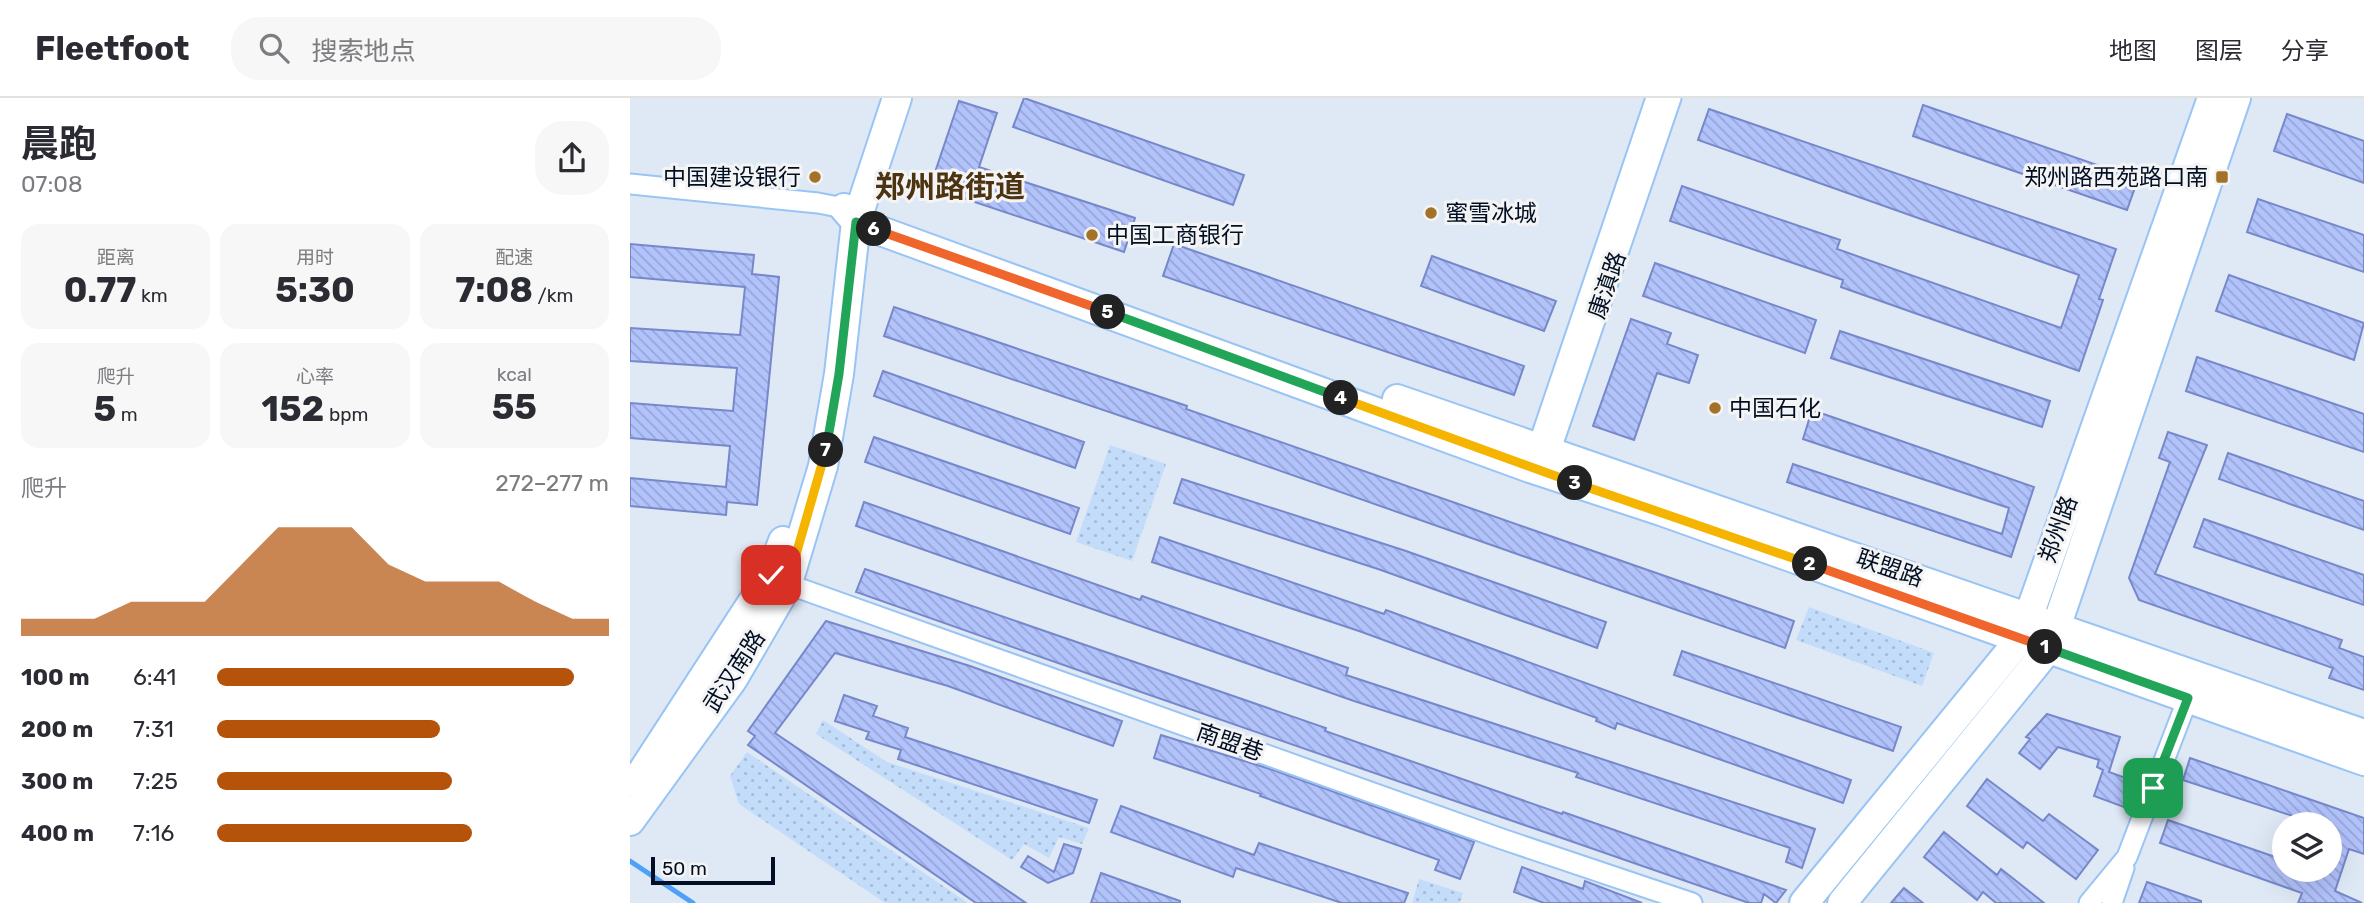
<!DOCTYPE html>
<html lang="zh">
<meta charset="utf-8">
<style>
body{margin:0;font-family:Rubik,"Noto Sans SC",sans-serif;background:#f7f7f7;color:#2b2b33;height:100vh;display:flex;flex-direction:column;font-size:26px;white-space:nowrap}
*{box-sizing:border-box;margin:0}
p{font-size:23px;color:#7c7c81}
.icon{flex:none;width:38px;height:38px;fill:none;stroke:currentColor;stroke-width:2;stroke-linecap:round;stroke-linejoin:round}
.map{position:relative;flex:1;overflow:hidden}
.details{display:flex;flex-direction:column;background:#fff;width:630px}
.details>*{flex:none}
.tools{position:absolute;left:1642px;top:714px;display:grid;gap:14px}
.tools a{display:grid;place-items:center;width:70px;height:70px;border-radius:50%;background:#fff;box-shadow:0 7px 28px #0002;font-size:35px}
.scale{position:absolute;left:21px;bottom:18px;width:124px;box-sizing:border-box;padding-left:7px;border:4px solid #000f24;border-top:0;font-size:19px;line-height:24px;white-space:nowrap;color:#000f24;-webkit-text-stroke:5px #f4f4f4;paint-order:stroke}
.pin{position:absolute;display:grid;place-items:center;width:60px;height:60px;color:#fff;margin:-30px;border-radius:14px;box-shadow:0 4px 10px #0006}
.km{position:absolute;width:35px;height:35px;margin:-18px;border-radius:50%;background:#222;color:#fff;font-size:19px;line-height:35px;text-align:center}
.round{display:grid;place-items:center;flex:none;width:74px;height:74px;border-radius:28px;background:#f7f7f7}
.overview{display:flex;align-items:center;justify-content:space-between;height:119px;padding:0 21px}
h1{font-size:38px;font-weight:700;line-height:52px}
.stats{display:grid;grid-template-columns:repeat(3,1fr);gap:10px;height:119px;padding:7px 21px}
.stats div{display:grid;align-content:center;border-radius:18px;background:#f7f7f7;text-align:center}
.stats b{font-size:35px;font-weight:700}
.stats small{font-size:19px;font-weight:400}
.stats p{font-size:19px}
.chart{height:196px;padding:14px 21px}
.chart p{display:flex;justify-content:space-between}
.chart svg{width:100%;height:126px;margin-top:7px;fill:#b45309;opacity:.7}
ul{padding:0 21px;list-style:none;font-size:23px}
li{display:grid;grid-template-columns:112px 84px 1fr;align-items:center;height:52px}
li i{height:18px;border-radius:9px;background:#b45309}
header{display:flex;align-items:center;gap:42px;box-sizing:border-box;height:98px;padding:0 35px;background:#fff;border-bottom:2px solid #e1e1e2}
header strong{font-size:33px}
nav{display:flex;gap:38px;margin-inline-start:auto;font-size:24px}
.search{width:490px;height:63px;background:#f7f7f7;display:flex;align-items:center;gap:18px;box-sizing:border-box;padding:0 24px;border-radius:28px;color:#7c7c81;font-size:26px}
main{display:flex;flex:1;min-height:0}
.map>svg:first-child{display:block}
.grass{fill:url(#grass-dots)}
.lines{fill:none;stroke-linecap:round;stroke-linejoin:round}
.stream{stroke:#4da1f8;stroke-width:5}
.building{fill:url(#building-back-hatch);stroke:#7688ca;stroke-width:2}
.street-casing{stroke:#99c4f4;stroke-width:23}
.secondary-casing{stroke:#99c4f4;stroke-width:32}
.street{stroke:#fff;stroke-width:19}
.secondary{stroke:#fff;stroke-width:28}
.split-1-casing{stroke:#fff;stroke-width:14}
.split-2-casing{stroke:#fff;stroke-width:14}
.split-3-casing{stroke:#fff;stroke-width:14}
.split-4-casing{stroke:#fff;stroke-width:14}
.split-5-casing{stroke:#fff;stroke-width:14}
.split-6-casing{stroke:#fff;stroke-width:14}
.split-7-casing{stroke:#fff;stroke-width:14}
.split-8-casing{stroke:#fff;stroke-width:14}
.split-1{stroke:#22a559;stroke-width:9}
.split-2{stroke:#f0652b;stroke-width:9}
.split-3{stroke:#f5b400;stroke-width:9}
.split-4{stroke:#f5b400;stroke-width:9}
.split-5{stroke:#22a559;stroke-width:9}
.split-6{stroke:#f0652b;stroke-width:9}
.split-7{stroke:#22a559;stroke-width:9}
.split-8{stroke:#f5b400;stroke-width:9}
.poi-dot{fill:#a47128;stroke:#f4f4f4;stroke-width:2.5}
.labels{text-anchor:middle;stroke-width:6;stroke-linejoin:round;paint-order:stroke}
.poi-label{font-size:23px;fill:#000f24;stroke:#f4f4f4;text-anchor:start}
.street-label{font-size:23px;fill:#000f24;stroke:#f4f4f4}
.district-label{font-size:30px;font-weight:bold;fill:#4c3311;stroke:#f4f4f4}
</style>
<header>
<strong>Fleetfoot</strong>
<div class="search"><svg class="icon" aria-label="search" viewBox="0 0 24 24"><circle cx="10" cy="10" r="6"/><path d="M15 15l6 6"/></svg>搜索地点</div>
<nav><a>地图</a><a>图层</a><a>分享</a></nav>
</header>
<main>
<section class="details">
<div class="overview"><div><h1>晨跑</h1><p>07:08</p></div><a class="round"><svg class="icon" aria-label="share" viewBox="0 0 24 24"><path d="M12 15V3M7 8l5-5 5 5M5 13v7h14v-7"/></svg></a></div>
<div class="stats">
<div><p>距离</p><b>0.77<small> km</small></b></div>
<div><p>用时</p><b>5:30</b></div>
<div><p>配速</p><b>7:08<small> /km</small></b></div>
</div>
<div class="stats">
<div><p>爬升</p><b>5<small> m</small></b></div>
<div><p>心率</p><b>152<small> bpm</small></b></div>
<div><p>kcal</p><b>55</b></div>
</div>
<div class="chart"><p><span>爬升</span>272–277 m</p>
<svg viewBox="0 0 160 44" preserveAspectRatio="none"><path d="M0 44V38L10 38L20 38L30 32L40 32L50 32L60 19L70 6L80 6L90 6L100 19L110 25L120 25L130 25L140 32L150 38L160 38V44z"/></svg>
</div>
<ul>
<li><b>100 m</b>6:41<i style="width:91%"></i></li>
<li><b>200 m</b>7:31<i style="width:57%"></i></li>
<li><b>300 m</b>7:25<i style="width:60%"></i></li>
<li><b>400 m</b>7:16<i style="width:65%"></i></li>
</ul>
</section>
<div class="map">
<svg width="1734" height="805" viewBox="0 0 1734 805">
<defs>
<pattern id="grass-dots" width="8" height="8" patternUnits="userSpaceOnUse" patternTransform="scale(1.75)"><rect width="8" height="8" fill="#c3dcfa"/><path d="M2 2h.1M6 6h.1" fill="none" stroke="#a6bcd6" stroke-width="1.8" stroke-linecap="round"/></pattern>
<pattern id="building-back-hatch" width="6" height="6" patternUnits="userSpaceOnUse" patternTransform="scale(1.75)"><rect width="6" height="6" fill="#b2c2fb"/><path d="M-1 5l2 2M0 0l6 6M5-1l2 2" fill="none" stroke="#97a6d7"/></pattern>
</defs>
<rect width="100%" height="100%" fill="#dee9f5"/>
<path class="grass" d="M480,347L536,366L502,463L446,444Z
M1179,509L1304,555L1292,588L1166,542Z
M193,622L257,664L459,730L452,746L429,739L419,760L394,746L382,762L186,636Z
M117,654L338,805H255L109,706L100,678Z
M789,781L833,795L830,805H782Z"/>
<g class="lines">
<path class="stream" d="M0,763L63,805"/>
</g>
<path class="building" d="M394,0L614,77L603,107L383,29Z
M329,3L367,15L349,69L505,120L494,154L300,89Z
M1293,7L1508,81L1497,112L1283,38Z
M1079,11L1486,151L1469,201L1473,202L1449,273L1211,189L1213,182L1040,123L1052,88L1210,142L1207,151L1431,230L1449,177L1068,42Z
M1657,16L1734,43V85L1644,53Z
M1628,101L1734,137V174L1617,134Z
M0,146L124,157L122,176L149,179L127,407L97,404L96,417L0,408V380L96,389L100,348L0,340V305L103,313L107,270L0,263V230L110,237L115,189L0,179Z
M544,146L894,268L884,297L533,178Z
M802,158L926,203L914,233L791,188Z
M1025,165L1186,222L1175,255L1013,198Z
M1599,177L1734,225L1724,262L1586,213Z
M264,209L557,308L556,311L1164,523L1155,550L565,343L254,238Z
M1001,221L1041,235L1037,246L1068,257L1059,285L1027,275L1004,342L963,328Z
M1210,233L1420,303L1412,329L1201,260Z
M1567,259L1734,316V354L1556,293Z
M253,273L454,344L445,370L244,298Z
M1182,312L1404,389L1381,459L1157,384L1163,366L1372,436L1379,410L1173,341Z
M1538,334L1577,347L1525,476L1712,542L1709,550L1734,559V592L1699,580L1703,570L1509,502L1499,480L1540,364L1529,360Z
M244,339L449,410L440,436L235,364Z
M1598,355L1734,403V432L1589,381Z
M552,381L776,453L976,524L967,550L751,472L544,405Z
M234,404L510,502L512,498L718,570L716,577L1185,731L1172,770L1156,764L1160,750L946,679L948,675L724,603L226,428Z
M1574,421L1734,477V507L1564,449Z
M530,439L754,516L756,512L1221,682L1213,705L987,625L985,631L966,623L967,620L729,533L522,464Z
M235,471L696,630L695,633L932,716L933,714L1156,792L1146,805L1134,796L1131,805H1119L465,578L226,494Z
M196,523L340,568L492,623L483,648L318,588L205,555L145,635L396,805H346L118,647L125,638L118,633Z
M1052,553L1271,629L1263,653L1044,577Z
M214,597L247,608L243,618L278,630L275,639L467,702L459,725L268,661L271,652L236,641L239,634L205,623Z
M1417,616L1490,639L1479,674L1512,686L1502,712L1464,698L1473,672L1467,669L1469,662L1428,649L1410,671L1389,655L1400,641L1396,639Z
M531,637L640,671L844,744L830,781L805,772L809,762L630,698L631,696L524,660Z
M1560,660L1734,720V756L1719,751L1705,793L1732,805H1668L1672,795L1530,745L1538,722L1654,762V772H1699V726H1687L1553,682Z
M1357,681L1413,723L1419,716L1468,752L1446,781L1397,744L1393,750L1337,708Z
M491,708L624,757L629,745L778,795L774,805H712L606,770L603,779L481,734Z
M1314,734L1367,777L1371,771L1414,805H1366L1353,794L1347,802L1294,759Z
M434,746L451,751L443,775L418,785L391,769L398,758L424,774Z
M892,769L953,791L955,783L1012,805H914L884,794Z
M471,775L550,803V805H461Z
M1517,784L1571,803V805H1509Z
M1274,790L1293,805H1261Z"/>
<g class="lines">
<g class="street-casing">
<path id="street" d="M0,86L188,105L214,110
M904,360L1026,0
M917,363L1041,0
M149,483L872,741L1062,805
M1459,805L1497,759L1558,600
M1482,805L1494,770"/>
</g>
<g class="secondary-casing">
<path id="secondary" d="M214,110L226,124L900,370L1031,413L1734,663
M767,301L1734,636
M5,685L140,477L153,443
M0,723L103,581L157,488L193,368L209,276L226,124L267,0
M1174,805L1391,540L1582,0
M1212,805L1419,550L1606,0"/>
</g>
<use href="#street" class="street"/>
<use href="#secondary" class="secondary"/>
</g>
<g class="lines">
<g class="split-1-casing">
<path id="split-1" d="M1415,549L1558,600L1523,690"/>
</g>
<g class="split-2-casing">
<path id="split-2" d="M1180,466L1415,549"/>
</g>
<g class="split-3-casing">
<path id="split-3" d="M945,385L1180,466"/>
</g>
<g class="split-4-casing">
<path id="split-4" d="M711,300L945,385"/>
</g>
<g class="split-5-casing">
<path id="split-5" d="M478,214L711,300"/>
</g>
<g class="split-6-casing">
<path id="split-6" d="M244,131L478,214"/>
</g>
<g class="split-7-casing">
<path id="split-7" d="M196,352L209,276L226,124L244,131"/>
</g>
<g class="split-8-casing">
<path id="split-8" d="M141,477L157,488L196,352"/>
</g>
<use href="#split-1" class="split-1"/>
<use href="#split-2" class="split-2"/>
<use href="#split-3" class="split-3"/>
<use href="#split-4" class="split-4"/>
<use href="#split-5" class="split-5"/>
<use href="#split-6" class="split-6"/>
<use href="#split-7" class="split-7"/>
<use href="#split-8" class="split-8"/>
</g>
<g class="poi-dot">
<circle cx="185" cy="79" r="7"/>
<rect x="1585" y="72" width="14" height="14" rx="3.5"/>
<circle cx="801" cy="115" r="7"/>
<circle cx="462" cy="137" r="7"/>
<circle cx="1085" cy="310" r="7"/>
</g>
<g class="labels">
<g class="poi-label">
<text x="171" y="87" text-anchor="end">中国建设银行</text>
<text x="1578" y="87" text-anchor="end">郑州路西苑路口南</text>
<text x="815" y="123">蜜雪冰城</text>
<text x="476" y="145">中国工商银行</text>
<text x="1099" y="318">中国石化</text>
</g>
<g class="street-label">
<text transform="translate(977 187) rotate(-71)" y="8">康滇路</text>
<text transform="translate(1428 431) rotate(-70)" y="8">郑州路</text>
<text transform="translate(1260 470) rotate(19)" y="8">联盟路</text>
<text transform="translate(104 573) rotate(-57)" y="8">武汉南路</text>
<text transform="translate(600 644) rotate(19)" y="8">南盟巷</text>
</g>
<g class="district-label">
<text x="320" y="99">郑州路街道</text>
</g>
</g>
</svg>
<div class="tools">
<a><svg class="icon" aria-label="layers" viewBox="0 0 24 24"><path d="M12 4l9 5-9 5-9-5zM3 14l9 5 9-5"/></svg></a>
</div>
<div class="scale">50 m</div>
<div class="pin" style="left:1523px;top:690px;background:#1e9e55"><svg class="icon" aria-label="arrive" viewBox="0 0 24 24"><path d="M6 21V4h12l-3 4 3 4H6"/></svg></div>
<div class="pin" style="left:141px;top:477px;background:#d93025"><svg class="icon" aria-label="check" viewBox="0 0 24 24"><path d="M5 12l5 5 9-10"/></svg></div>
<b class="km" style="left:1415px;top:549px">1</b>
<b class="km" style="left:1180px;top:466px">2</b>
<b class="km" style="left:945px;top:385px">3</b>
<b class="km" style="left:711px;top:300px">4</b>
<b class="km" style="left:478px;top:214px">5</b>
<b class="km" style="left:244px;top:131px">6</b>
<b class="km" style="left:196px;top:352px">7</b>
</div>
</main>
